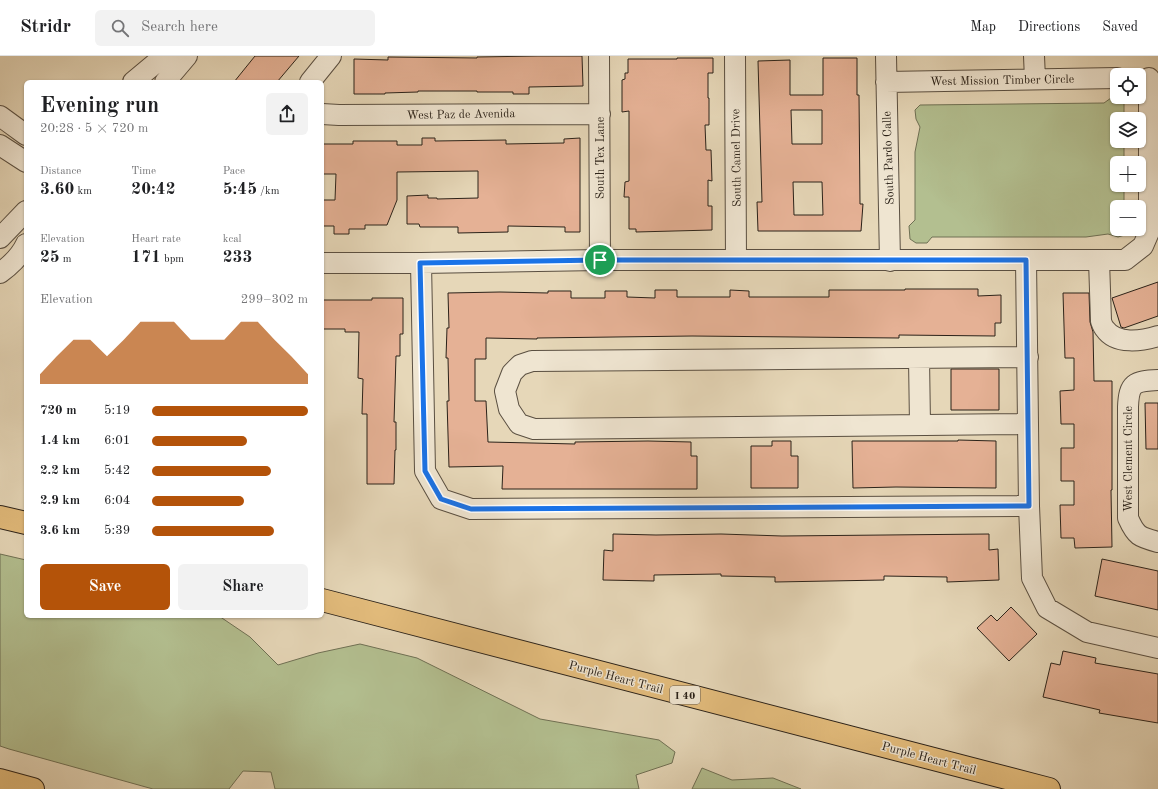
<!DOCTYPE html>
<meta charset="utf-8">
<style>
body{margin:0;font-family:"Old Standard TT",serif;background:#f2f2f2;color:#202124;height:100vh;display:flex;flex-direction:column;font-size:15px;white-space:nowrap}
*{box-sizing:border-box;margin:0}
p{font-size:13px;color:#757577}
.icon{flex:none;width:22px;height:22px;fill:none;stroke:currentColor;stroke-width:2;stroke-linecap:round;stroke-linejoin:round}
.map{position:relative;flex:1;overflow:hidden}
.side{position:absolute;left:24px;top:24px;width:300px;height:538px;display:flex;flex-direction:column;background:#fff;border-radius:6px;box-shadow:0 1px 3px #0004}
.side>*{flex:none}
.tools{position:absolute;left:1110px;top:12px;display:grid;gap:8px}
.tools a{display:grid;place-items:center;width:36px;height:36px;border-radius:6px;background:#fff;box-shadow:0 1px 3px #0004;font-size:20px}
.pin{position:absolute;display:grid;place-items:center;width:34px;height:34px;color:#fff;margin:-17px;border:2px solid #fff;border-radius:50%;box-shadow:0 1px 4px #0007}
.round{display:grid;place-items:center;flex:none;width:42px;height:42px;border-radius:6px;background:#f2f2f2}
.summary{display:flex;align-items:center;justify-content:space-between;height:68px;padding:0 16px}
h1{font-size:22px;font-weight:700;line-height:30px}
.metrics{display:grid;grid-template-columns:repeat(3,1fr);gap:6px;height:68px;padding:4px 16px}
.metrics div{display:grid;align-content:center}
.metrics b{font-size:17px;font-weight:700}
.metrics small{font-size:11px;font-weight:400}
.metrics p{font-size:11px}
.chart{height:112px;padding:8px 16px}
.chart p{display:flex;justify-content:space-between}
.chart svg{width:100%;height:72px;margin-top:4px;fill:#b45309;opacity:.7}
.cta{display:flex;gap:8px;margin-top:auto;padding:8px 16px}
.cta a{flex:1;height:46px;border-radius:6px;background:#b45309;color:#fff;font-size:16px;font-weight:700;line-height:46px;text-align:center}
.cta a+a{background:#f2f2f2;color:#202124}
ul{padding:0 16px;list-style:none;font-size:13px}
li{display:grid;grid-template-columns:64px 48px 1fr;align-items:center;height:30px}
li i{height:10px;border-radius:5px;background:#b45309}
header{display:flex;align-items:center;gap:24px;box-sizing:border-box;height:56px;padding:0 20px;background:#fff;border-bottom:1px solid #e0e0e0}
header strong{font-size:19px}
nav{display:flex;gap:22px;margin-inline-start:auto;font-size:14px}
.search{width:280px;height:36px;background:#f2f2f2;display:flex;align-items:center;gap:10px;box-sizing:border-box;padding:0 14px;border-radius:6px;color:#757577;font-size:15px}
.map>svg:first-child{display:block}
.green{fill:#b3bf90;stroke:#6f7054}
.building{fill:#e5b195;stroke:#2b2219;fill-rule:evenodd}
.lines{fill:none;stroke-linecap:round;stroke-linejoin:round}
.minor-casing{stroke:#5a4f41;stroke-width:22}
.highway-casing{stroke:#2b2219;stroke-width:24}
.minor{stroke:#efe5d1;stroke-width:20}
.highway{stroke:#e3bc7c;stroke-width:22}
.route-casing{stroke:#fff;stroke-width:8}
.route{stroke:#1a73e8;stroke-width:5}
.labels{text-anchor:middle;stroke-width:3;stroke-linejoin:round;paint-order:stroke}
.shield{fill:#efe5d1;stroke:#665c50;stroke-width:1}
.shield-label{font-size:11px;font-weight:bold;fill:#2b2219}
.street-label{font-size:12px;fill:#2b2219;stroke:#efe5d1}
</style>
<header>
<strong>Stridr</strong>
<div class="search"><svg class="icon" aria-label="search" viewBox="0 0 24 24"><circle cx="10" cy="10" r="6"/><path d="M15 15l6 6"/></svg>Search here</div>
<nav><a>Map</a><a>Directions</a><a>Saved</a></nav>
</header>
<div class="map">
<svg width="1158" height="733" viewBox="0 0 1158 733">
<rect width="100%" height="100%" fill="#e6d7b8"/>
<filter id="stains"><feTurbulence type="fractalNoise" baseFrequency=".005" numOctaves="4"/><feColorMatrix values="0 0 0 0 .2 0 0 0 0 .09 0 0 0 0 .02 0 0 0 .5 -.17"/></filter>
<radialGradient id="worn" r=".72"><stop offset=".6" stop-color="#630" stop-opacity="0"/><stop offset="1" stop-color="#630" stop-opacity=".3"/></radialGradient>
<path class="green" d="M1111,42H1124V63H1117V85H1124V107H1117V129H1124V151H1117V173H1129L1128,178L1118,181L1108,178L1086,181H932L927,187H916L910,183L909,170L915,164V96L920,71L916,63L915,54L920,49L1104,47Z
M0,498L26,504V560H219L250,581L278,609L318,597L360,588L417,602L540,663L659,684L675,696L672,707L636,719L639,733H275L271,716L243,715L229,733H153L9,693L0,690Z
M702,712L732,724L773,722L801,733H692Z"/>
<path class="building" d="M255,0H299L277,26H234Z
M538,0H582L583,30L529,31V38H513V36H477V35H418V36L385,37V38H354V3L388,4V1L477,2V1Z
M677,2H713V17H708V42H709V69H705L706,94H711L712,125L708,124V150H712V174L636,176V173H629V141H624L625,126L629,125V55L622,56V24L625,23V17H628V3H677Z
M823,2H857V39H859L860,148H863L861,175H758L757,146H762L758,5L790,4V39H823ZM791,54H822V88H792ZM793,126H822L823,159H794Z
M422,82H435V85L506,84V88L564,87V83L580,82V176H565V171L508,170V176L458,177V171H420L419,168H407V140L428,139V142H437V143L478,142V115L397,116V144L387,169H365V173H349V178H334V170H322V144H335L336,118H322V88H353V85H397V89H422Z
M1158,226V260L1124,272L1121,271L1112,242Z
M905,233H978V240L1001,239V267H995V280L899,279V282L692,280L537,282V283L486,282V303H475V345H486L488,386L575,388V386L648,385L691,386V400H697V433H502L503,410L449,411L447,345H449L448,302H446L447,272H449L448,237L500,236L548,237V235H571V242H605V235H627V241L655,242V234H677V241H730V234L749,235V241H829V234H905Z
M1063,237H1089L1090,266L1093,276L1094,325H1112V434H1111L1112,491L1075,492L1074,482H1061L1060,449H1074V425H1061V392H1074V368H1061L1060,335L1074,334V302H1065Z
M372,242H403V278H400V300H396L394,366H396V394H395L394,428H367V358H362L363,323L358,322L359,276H345V273H322V244H372Z
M951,313H999V354H951Z
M1145,347H1158V393H1146Z
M958,384L996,385V432L896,431L853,432L852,385H958Z
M772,385H791V400H798V432H751V390H772Z
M613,478L656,479L721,478L782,480L989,478V494L998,493L999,524L947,526V521L884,520V524L775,526V521L721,520V518L654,519V525L603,524L604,494L613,495Z
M1102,503L1158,515V554L1095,540Z
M1011,551L1037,578L1009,605L977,572L991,559L997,565Z
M1063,595L1096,602L1095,607L1158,618V667L1099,657L1100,654L1043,641L1051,607L1060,609Z"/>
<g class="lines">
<g class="minor-casing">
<path id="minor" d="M599,0L600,204
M735,0L736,204
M886,0L890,205
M1034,0L1035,23
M133,26L164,0
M165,26L187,0
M310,26L331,0
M886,26L1117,22
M322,58L339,59L600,58
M0,60L26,79
M0,89L26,106
M0,182L26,155
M1026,204L1029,450L1032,522L1047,552L1087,576L1158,592
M1099,204L1101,265C1102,268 1103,271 1105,273C1116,289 1142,285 1158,280
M322,207H421L600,204H1125L1143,190L1149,176V22
M421,207L425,415L441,443L471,453L1029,450
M0,217C11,209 20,201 26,188
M1028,301L532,305L520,309L512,317L505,335L509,353L519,368L534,373L1028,368
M919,302L920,369
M1158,324C1134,325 1129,327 1128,351V462C1136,480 1139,481 1158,486"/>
</g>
<g class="highway-casing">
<path id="highway" d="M0,461L26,467
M322,544L1049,733
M0,724L33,733"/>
</g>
<use href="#minor" class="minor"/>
<use href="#highway" class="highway"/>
</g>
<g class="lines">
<g class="route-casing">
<path id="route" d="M600,204H1026L1029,450L471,453L441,443L425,415L420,207Z"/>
</g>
<use href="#route" class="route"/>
</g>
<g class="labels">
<rect class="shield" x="670" y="630" width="30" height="18" rx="3"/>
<g class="shield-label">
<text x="685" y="643">I 40</text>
</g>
<g class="street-label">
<text transform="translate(1002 24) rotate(-1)" y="4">West Mission Timber Circle</text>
<text transform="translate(461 58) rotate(-1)" y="4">West Paz de Avenida</text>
<text transform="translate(600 102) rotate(-90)" y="4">South Tex Lane</text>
<text transform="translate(736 102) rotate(-91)" y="4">South Camel Drive</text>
<text transform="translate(888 102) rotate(-92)" y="4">South Pardo Calle</text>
<text transform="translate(1128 403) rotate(-90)" y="4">West Clement Circle</text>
<text transform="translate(616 621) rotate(15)" y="4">Purple Heart Trail</text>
<text transform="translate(929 702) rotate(15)" y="4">Purple Heart Trail</text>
</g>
</g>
<rect width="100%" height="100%" filter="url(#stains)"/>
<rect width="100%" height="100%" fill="url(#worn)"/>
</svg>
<div class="tools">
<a><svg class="icon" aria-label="locate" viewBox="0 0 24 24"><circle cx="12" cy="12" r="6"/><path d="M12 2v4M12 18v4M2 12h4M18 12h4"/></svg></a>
<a><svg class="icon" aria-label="layers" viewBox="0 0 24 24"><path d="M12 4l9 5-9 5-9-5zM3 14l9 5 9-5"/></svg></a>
<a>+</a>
<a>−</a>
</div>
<div class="pin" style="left:600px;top:204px;background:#1e9e55"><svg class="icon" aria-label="arrive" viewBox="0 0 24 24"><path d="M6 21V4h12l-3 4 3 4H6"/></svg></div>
<section class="side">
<div class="summary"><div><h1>Evening run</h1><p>20:28 · 5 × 720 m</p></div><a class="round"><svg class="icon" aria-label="share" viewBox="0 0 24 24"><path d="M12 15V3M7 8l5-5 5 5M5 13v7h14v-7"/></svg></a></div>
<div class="metrics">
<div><p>Distance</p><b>3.60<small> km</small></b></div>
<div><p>Time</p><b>20:42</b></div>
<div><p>Pace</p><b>5:45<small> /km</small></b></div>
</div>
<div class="metrics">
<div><p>Elevation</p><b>25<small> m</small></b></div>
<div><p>Heart rate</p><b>171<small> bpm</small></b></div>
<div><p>kcal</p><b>233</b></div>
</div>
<div class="chart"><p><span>Elevation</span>299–302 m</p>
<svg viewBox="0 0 160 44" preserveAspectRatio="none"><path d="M0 44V38L10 27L20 17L30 17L40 27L50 17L60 6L70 6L80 6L90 17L100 17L110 17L120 6L130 6L140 17L150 27L160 38V44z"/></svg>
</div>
<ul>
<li><b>720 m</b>5:19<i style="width:100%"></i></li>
<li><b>1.4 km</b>6:01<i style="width:61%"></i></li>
<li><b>2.2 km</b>5:42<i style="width:76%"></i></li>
<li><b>2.9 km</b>6:04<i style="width:59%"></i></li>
<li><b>3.6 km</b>5:39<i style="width:78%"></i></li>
</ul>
<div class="cta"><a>Save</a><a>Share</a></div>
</section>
</div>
